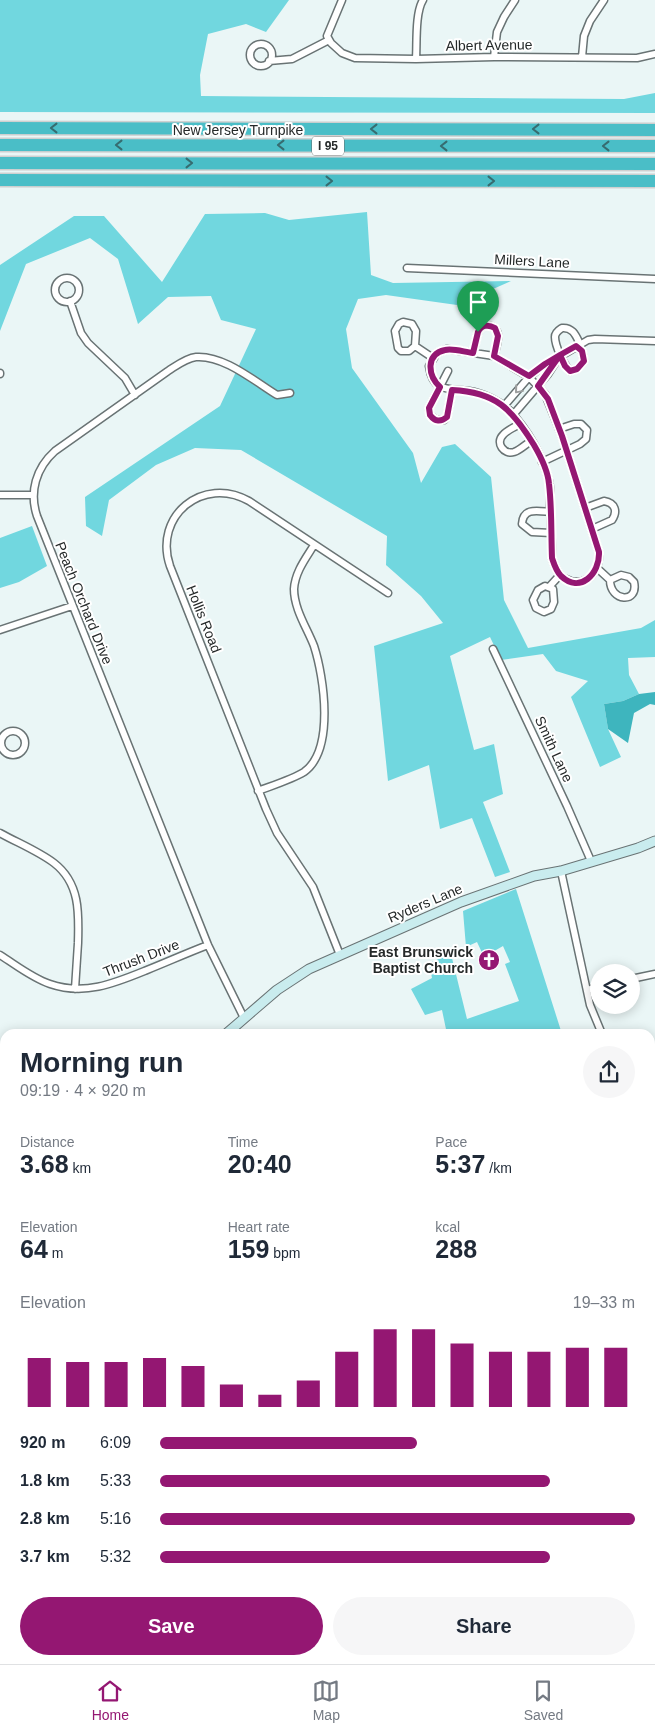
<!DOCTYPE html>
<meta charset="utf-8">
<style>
body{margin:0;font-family:Helvetica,sans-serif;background:#f6f6f7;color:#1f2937;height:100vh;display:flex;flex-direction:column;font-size:19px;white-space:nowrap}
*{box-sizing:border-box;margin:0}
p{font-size:16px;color:#747a83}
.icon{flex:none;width:28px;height:28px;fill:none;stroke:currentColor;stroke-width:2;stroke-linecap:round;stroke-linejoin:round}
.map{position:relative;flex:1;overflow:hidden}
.sheet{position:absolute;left:0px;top:1029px;width:655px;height:636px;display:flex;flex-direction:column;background:#fff;border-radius:15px 15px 0 0;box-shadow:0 2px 12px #0003}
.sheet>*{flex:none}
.controls{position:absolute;left:590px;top:964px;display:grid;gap:10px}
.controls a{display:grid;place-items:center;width:50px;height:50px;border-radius:50%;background:#fff;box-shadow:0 2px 12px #0003;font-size:25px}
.pin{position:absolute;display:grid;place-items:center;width:42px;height:42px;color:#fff;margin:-51px -21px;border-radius:50% 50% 50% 0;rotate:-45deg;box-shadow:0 0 5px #0007}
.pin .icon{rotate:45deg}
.round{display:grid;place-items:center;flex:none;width:52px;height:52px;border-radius:26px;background:#f6f6f7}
.overview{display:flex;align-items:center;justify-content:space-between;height:85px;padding:0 20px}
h1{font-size:28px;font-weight:800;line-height:38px}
.figures{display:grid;grid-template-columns:repeat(3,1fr);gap:8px;height:85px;padding:5px 20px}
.figures div{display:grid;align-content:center}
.figures b{font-size:25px;font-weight:800}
.figures small{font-size:14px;font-weight:400}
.figures p{font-size:14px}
.chart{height:140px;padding:10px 20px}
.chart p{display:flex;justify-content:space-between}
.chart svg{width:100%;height:90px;margin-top:5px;stroke:#941772;stroke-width:6}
.primary-button{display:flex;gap:10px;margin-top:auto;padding:10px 20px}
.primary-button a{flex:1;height:58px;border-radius:30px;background:#941772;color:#fff;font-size:20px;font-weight:800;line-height:58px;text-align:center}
.primary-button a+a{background:#f6f6f7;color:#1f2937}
ul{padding:0 20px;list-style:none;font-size:16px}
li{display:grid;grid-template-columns:80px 60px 1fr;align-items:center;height:38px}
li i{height:12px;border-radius:6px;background:#941772}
.tab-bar{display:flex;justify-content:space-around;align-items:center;height:70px;border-top:1px solid #e0e1e3;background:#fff;font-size:14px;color:#747a83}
.tab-bar a{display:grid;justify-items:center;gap:2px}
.tab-bar .active{color:#941772}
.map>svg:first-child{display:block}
.green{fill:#71d7df}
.water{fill:#3eb5be}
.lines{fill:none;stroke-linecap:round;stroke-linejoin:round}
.minor-casing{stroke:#697374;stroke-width:9}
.secondary-casing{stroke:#697374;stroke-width:11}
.motorway-casing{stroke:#cfd0d0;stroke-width:15}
.minor{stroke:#fff;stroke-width:6}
.secondary{stroke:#c9ecee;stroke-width:9}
.motorway{stroke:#4abec7;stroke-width:12}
.oneway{stroke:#366c70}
.oneway2{stroke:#9d9f9f}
.route-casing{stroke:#fff;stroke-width:10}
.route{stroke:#941772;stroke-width:6}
.labels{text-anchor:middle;stroke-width:4;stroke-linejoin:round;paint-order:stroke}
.shield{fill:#fff;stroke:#666969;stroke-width:1}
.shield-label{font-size:12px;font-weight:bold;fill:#252929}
.street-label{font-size:14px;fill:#252929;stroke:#fff}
.poi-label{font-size:14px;font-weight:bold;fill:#252929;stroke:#fff;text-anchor:end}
</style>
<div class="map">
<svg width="655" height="1664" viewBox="0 0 655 1664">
<rect width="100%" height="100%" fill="#eaf6f6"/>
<path class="green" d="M0,0H289L266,32L246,24L208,34L200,75L201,96L624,99L655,93V113L0,112Z
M367,212L371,275L393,283L511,281L457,305L386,295L358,299L346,329L352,368L413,453L421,483L442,447L455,444L491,477L504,600L528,648L641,628L655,620V657L628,658L629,675L639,694L623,701L604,704L608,729L621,757L600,767L571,697L588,681L556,671L543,654L501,660L490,637L450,656L474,750L494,744L503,794L483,802L510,872L495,877L472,818L440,829L429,765L388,781L374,646L443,623L421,596L386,565L387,536L241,450L195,448L156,465L109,500L102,536L86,526L85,497L220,406L256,329L221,320L211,296L168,297L138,324L118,259L90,238L26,264L0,331V265L74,216H104L162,282L205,214L265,213L289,220Z
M32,526L47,566L19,582L0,588V538Z
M516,889L562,1034H447L442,1010L425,1015L411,989L432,978L429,963L451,954L467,1019L519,1001L505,964L510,962L503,946L484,957L477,942L466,947L463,911Z"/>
<path class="water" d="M655,692V705L650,704L634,713L628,743L608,729L604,704L623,701L639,694Z
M5,1244V1268L0,1271V1247Z"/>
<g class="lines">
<g class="minor-casing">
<path id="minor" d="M342,0L327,36L331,43L342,53L355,58L416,59L494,57L637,58L655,54
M250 55a11 11 0 1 1 22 0a11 11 0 1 1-22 0Z
M494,57L497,32L504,17L515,0
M582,57L584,36L590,21L604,0
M416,59C417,43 415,13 423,0
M269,61L292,59L329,40
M407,268L655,279
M55 290a12 12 0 1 1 24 0a12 12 0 1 1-24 0Z
M70,301L81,333L88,343L125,378L135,395
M403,322L412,324L416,331L415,346L409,351H401L398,348L395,331L399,324Z
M415,346L433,358
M576,347L582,351L584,361L577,369L570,371C564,365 555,346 555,337C555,332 559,330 562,328C573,327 576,336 580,344
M447,349L494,356L529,377L545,394L562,436L599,552C600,568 590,586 571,581C568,580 564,579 561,576C556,571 554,564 552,558C552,541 551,525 550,508C550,499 551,490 549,481C543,456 527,429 510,411C500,401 483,393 469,391C448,388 433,393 429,366L437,353Z
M473,353C475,347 476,337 479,330C484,321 498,326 498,336C498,342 496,349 494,356
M448,371L429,408L430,415L436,420H444L447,417L452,390
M0,374V373
M504,406L529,377L539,369L588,340L595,339L655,341
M513,415L548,374L559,357
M520,424C515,427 507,430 503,435C495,443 504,455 514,452C520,450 526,444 531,441
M542,462L580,444L586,439L587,430L581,424H574L559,429
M0,495H33
M585,508L604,501C615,503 618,511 612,520L592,529
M550,512C538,511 523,507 522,524L532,532L551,533
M597,568L610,580
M621,575L629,577L634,582C639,604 610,602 610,580Z
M545,586L553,589L554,602L551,609L544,612L536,608L533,600L538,590Z
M549,587L560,575
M0,630L72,606
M493,649L567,806L591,861
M1 743a12 12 0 1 1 24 0a12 12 0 1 1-24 0Z
M258,791C271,786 293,779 304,772C335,750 324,677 314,646C307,628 294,609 294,589C295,572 306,558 314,545
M0,833C18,843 38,851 54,863C80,883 79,913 78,943C77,958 76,974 75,989
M561,871L590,1005L602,1034
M0,955C16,965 32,978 50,984C85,996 115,983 147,970C167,962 187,953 208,945
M340,955L313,887L277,833L266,809L170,566C153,516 203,475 249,501L388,593
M631,979L655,974
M587,990L599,987
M244,1018L208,945L37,516C29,492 36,468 55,451L168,371C176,366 186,358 196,357C224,355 254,381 277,395L290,393
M650,1098L655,1102
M650,1282L655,1281
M650,1424L655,1425
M0,1485L5,1497
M650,1552L655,1546
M0,1587L5,1585
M650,1618L655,1622
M423,1660L424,1664
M130,1664L136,1660
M311,1664L316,1660
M606,1664L608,1660"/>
</g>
<g class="secondary-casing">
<path id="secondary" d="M226,1034L277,990L309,969L461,902L534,876L561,871L638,848L655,841
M0,1233L5,1229"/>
</g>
<g class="motorway-casing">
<path id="motorway" d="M0,128L655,130
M0,145L655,146
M0,163L655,164
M0,180L655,181"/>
</g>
<use href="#minor" class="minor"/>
<use href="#secondary" class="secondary"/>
<use href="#motorway" class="motorway"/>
</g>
<defs><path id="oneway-chevron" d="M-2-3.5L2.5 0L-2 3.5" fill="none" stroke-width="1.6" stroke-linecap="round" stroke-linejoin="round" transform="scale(1.25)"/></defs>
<g class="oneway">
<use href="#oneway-chevron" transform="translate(54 128) rotate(-180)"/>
<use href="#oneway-chevron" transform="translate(374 129) rotate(-180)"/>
<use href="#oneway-chevron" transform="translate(536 129) rotate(-180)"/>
<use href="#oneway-chevron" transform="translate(119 145) rotate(-180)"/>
<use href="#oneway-chevron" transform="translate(281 145) rotate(-180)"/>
<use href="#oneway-chevron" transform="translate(444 146) rotate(-180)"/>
<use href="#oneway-chevron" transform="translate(606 146) rotate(-180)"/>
<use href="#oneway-chevron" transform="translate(189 163)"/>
<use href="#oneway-chevron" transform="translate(329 181)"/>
<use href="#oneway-chevron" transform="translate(491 181)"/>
</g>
<use class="oneway2" href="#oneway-chevron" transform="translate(518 390) rotate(130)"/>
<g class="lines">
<g class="route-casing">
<path id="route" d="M478,332L473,353C464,352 453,348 445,350C425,354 428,376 440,387L429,408L430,415C435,422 441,422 447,417L452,390C496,392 512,409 534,445C541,457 548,471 549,484C552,509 551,534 552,558C554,564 556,571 561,576C580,594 600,574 599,552L562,436L548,399L538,386L560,355L576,346L582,351L584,361L577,369L570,371L565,366L560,355L545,364L529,376L494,356L498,336L495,328C488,324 481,325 478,332"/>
</g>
<use href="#route" class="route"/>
</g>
<defs>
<g id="church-disc" transform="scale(1.125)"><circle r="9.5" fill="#941772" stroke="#fff"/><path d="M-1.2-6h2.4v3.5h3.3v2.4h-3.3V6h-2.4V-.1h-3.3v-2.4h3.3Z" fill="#fff"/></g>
</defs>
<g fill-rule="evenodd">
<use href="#church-disc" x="489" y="960"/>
</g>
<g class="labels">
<rect class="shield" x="312" y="136.5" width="32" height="19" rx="4"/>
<g class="shield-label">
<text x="328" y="150">I 95</text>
</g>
<g class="street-label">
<text transform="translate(489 45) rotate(-1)" y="5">Albert Avenue</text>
<text x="238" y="135">New Jersey Turnpike</text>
<text transform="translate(532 261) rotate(3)" y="5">Millers Lane</text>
<text transform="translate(84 603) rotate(68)" y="5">Peach Orchard Drive</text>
<text transform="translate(204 619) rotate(68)" y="5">Hollis Road</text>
<text transform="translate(554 749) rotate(65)" y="5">Smith Lane</text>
<text transform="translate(425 903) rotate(-23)" y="5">Ryders Lane</text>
<text transform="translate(141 958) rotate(-21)" y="5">Thrush Drive</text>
</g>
<g class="poi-label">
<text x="473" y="957">East Brunswick<tspan x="473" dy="16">Baptist Church</tspan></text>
</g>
</g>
</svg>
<div class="controls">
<a><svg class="icon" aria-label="layers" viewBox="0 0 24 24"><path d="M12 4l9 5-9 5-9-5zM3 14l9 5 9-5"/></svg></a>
</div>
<div class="pin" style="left:478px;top:332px;background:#1e9e55"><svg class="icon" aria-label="arrive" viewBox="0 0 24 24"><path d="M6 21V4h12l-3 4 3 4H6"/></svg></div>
<section class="sheet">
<div class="overview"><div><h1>Morning run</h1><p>09:19 · 4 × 920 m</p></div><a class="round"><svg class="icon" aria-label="share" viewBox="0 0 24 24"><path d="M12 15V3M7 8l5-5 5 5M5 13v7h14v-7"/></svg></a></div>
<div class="figures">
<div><p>Distance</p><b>3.68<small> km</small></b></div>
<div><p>Time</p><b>20:40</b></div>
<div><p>Pace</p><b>5:37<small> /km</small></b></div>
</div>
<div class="figures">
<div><p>Elevation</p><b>64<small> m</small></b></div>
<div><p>Heart rate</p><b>159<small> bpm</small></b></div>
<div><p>kcal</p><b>288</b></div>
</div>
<div class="chart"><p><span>Elevation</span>19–33 m</p>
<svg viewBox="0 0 160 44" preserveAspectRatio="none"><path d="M5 44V20M15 44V22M25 44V22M35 44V20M45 44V24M55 44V33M65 44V38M75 44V31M85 44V17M95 44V6M105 44V6M115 44V13M125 44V17M135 44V17M145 44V15M155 44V15"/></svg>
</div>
<ul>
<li><b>920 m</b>6:09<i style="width:54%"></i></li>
<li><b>1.8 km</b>5:33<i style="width:82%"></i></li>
<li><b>2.8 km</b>5:16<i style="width:100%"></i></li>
<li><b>3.7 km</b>5:32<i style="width:82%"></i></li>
</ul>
<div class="primary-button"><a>Save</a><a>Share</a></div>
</section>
</div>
<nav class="tab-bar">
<a class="active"><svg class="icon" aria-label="home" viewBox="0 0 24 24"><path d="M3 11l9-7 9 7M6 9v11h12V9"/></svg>Home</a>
<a><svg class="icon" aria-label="map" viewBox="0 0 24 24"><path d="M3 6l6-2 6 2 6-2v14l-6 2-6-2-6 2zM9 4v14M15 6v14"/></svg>Map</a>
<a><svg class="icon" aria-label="saved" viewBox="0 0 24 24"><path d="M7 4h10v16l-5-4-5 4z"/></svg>Saved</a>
</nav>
